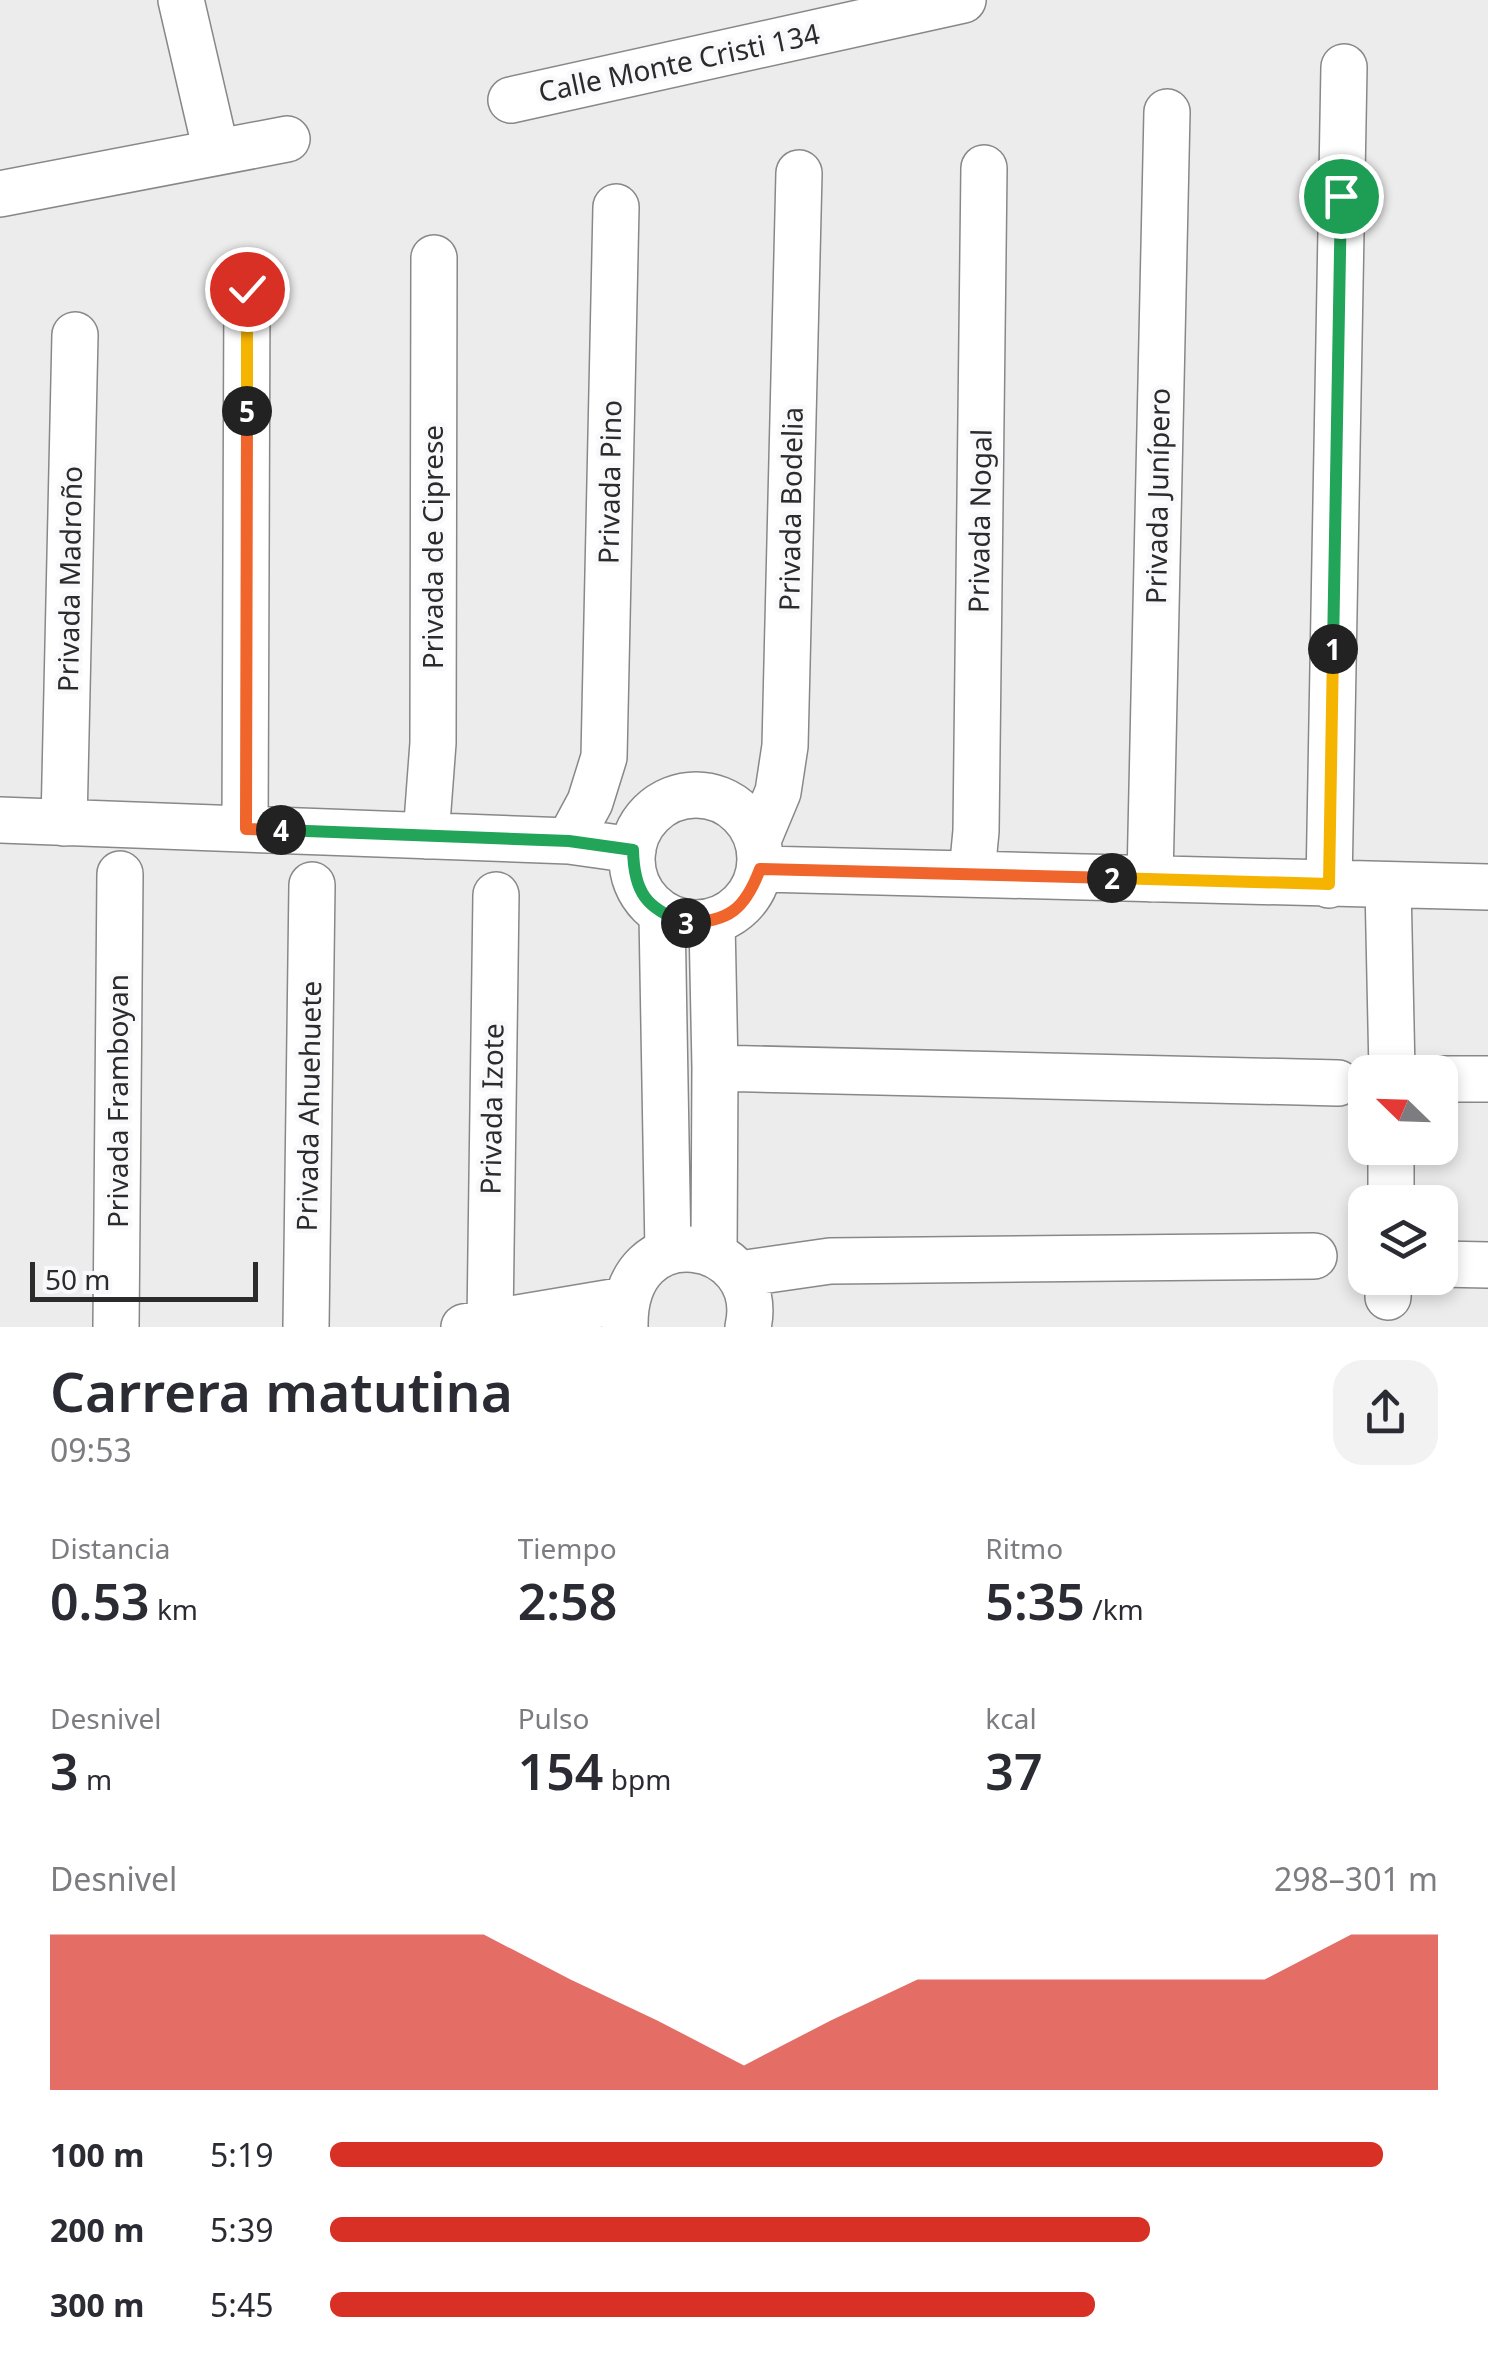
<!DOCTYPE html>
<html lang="es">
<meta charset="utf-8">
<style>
body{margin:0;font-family:"Noto Sans",sans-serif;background:#f2f2f3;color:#2b2b33;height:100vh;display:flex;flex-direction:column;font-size:38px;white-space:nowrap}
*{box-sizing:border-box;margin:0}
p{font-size:32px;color:#7c7c81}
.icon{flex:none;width:55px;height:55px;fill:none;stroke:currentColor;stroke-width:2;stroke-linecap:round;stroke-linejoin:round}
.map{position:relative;height:1327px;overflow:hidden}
.side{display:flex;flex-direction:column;background:#fff;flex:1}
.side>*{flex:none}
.needle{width:65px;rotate:293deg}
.controls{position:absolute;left:1348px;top:1055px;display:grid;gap:20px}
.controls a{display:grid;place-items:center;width:110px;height:110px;border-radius:20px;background:#fff;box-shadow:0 5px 15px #0003;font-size:50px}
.scale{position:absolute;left:30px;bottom:25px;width:228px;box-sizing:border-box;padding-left:10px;border:5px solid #2b2b2b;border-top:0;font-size:28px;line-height:35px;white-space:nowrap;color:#2b2b2b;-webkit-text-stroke:8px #f9f9fb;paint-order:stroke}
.pin{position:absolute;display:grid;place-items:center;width:85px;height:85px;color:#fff;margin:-42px;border:5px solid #fff;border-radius:50%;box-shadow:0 2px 10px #0007}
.km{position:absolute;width:50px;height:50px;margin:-25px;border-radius:50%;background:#222;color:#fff;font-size:28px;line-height:50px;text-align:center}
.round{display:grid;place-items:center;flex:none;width:105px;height:105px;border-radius:30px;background:#f2f2f3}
.head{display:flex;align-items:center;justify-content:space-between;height:170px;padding:0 50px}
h1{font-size:55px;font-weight:600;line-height:75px}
.figures{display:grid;grid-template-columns:repeat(3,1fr);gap:15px;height:170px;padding:10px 50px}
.figures div{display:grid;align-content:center}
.figures b{font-size:50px;font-weight:600}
.figures small{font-size:28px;font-weight:400}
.figures p{font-size:28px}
.chart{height:280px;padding:20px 50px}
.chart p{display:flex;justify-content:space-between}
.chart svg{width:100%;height:180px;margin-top:10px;fill:#d93025;opacity:.7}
ul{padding:0 50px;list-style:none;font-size:32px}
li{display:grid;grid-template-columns:160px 120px 1fr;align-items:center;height:75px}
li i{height:25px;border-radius:12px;background:#d93025}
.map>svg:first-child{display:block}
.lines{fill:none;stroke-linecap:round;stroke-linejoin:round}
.minor-casing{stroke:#888889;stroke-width:48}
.minor{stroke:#fff;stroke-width:45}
.split-1-casing{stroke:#fff;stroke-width:20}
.split-2-casing{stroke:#fff;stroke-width:20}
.split-3-casing{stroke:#fff;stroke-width:20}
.split-4-casing{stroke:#fff;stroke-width:20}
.split-5-casing{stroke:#fff;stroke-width:20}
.split-6-casing{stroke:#fff;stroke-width:20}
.split-1{stroke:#22a559;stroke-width:12}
.split-2{stroke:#f5b400;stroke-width:12}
.split-3{stroke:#f0652b;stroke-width:12}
.split-4{stroke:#22a559;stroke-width:12}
.split-5{stroke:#f0652b;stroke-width:12}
.split-6{stroke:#f5b400;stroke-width:12}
.labels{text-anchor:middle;stroke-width:9;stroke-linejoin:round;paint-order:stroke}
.street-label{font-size:28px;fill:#2b2b2b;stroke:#f9f9fb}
</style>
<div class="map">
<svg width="1488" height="1327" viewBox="0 0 1488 1327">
<rect width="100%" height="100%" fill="#ececed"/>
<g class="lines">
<g class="minor-casing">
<path id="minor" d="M181,0L216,151
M511,100L963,0
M0,194L287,139
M632 859a64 64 0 1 1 128 0a64 64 0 1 1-128 0Z
M0,820L569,841L633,850
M64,823L75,335
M245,829L247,289
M426,836L433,743L434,258
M758,840L778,792L785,746L799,173
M569,841L590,802L604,757L616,207
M760,869L1488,887
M972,873L976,831L984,168
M1150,879L1167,112
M1329,885L1344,67
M1388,885L1392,1072
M662,914L668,1252
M712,922L715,1068L714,1254
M715,1068L1338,1083
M1440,1079H1488
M1391,1202V1148
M1440,1264L1488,1265
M739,1274L830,1261L1314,1256
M1388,1297L1389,1278
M490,1322L496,895
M116,1327L120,874
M306,1327L312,885
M464,1327L625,1300
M625,1327C623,1210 768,1237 748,1327"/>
</g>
<use href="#minor" class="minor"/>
</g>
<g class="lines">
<g class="split-1-casing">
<path id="split-1" d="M1333,649L1341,196"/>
</g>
<g class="split-2-casing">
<path id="split-2" d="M1112,878L1329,884L1333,649"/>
</g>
<g class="split-3-casing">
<path id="split-3" d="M686,923C729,922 745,909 760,869L1112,878"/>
</g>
<g class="split-4-casing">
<path id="split-4" d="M281,830L569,841L633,850C634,892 646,909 686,923"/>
</g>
<g class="split-5-casing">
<path id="split-5" d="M247,411L246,829L281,830"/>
</g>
<g class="split-6-casing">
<path id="split-6" d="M247,411V289"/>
</g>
<use href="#split-1" class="split-1"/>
<use href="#split-2" class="split-2"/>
<use href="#split-3" class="split-3"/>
<use href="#split-4" class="split-4"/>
<use href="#split-5" class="split-5"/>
<use href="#split-6" class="split-6"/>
</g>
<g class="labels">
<g class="street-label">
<text transform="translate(679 63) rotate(-12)" y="10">Calle Monte Cristi 134</text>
<text transform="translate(610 482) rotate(-89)" y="10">Privada Pino</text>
<text transform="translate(1158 496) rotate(-89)" y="10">Privada Junípero</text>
<text transform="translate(791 509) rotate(-89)" y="10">Privada Bodelia</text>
<text transform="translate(980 521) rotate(-89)" y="10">Privada Nogal</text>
<text transform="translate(433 547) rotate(-90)" y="10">Privada de Ciprese</text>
<text transform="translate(70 579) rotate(-89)" y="10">Privada Madroño</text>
<text transform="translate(118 1101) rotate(-90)" y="10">Privada Framboyan</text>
<text transform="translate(309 1106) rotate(-89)" y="10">Privada Ahuehuete</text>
<text transform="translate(492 1109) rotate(-89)" y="10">Privada Izote</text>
</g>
</g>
</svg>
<div class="controls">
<a><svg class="needle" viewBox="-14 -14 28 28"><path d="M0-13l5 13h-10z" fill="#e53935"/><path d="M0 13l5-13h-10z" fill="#7c7c81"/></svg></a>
<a><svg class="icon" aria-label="layers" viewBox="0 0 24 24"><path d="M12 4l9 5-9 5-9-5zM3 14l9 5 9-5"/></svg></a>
</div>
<div class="scale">50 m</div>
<div class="pin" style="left:1341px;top:196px;background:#1e9e55"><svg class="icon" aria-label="arrive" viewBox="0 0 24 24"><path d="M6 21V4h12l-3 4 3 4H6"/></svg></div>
<div class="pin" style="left:247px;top:289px;background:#d93025"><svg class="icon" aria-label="check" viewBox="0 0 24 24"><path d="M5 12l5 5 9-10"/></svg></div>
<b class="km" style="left:1333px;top:649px">1</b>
<b class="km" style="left:1112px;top:878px">2</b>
<b class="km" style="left:686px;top:923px">3</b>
<b class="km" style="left:281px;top:830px">4</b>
<b class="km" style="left:247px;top:411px">5</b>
</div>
<section class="side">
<div class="head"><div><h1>Carrera matutina</h1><p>09:53</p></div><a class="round"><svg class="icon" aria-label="share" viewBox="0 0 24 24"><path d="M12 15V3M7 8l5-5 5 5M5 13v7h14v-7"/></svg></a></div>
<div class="figures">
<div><p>Distancia</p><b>0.53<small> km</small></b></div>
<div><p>Tiempo</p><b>2:58</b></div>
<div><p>Ritmo</p><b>5:35<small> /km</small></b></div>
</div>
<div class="figures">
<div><p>Desnivel</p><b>3<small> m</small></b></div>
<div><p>Pulso</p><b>154<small> bpm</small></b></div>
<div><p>kcal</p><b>37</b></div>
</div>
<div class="chart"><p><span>Desnivel</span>298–301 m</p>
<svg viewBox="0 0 160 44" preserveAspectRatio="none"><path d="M0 44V6L10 6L20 6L30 6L40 6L50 6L60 17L70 27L80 38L90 27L100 17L110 17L120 17L130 17L140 17L150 6L160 6V44z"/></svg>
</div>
<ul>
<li><b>100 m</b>5:19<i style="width:95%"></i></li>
<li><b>200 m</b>5:39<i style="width:74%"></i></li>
<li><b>300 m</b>5:45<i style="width:69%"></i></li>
</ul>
</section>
